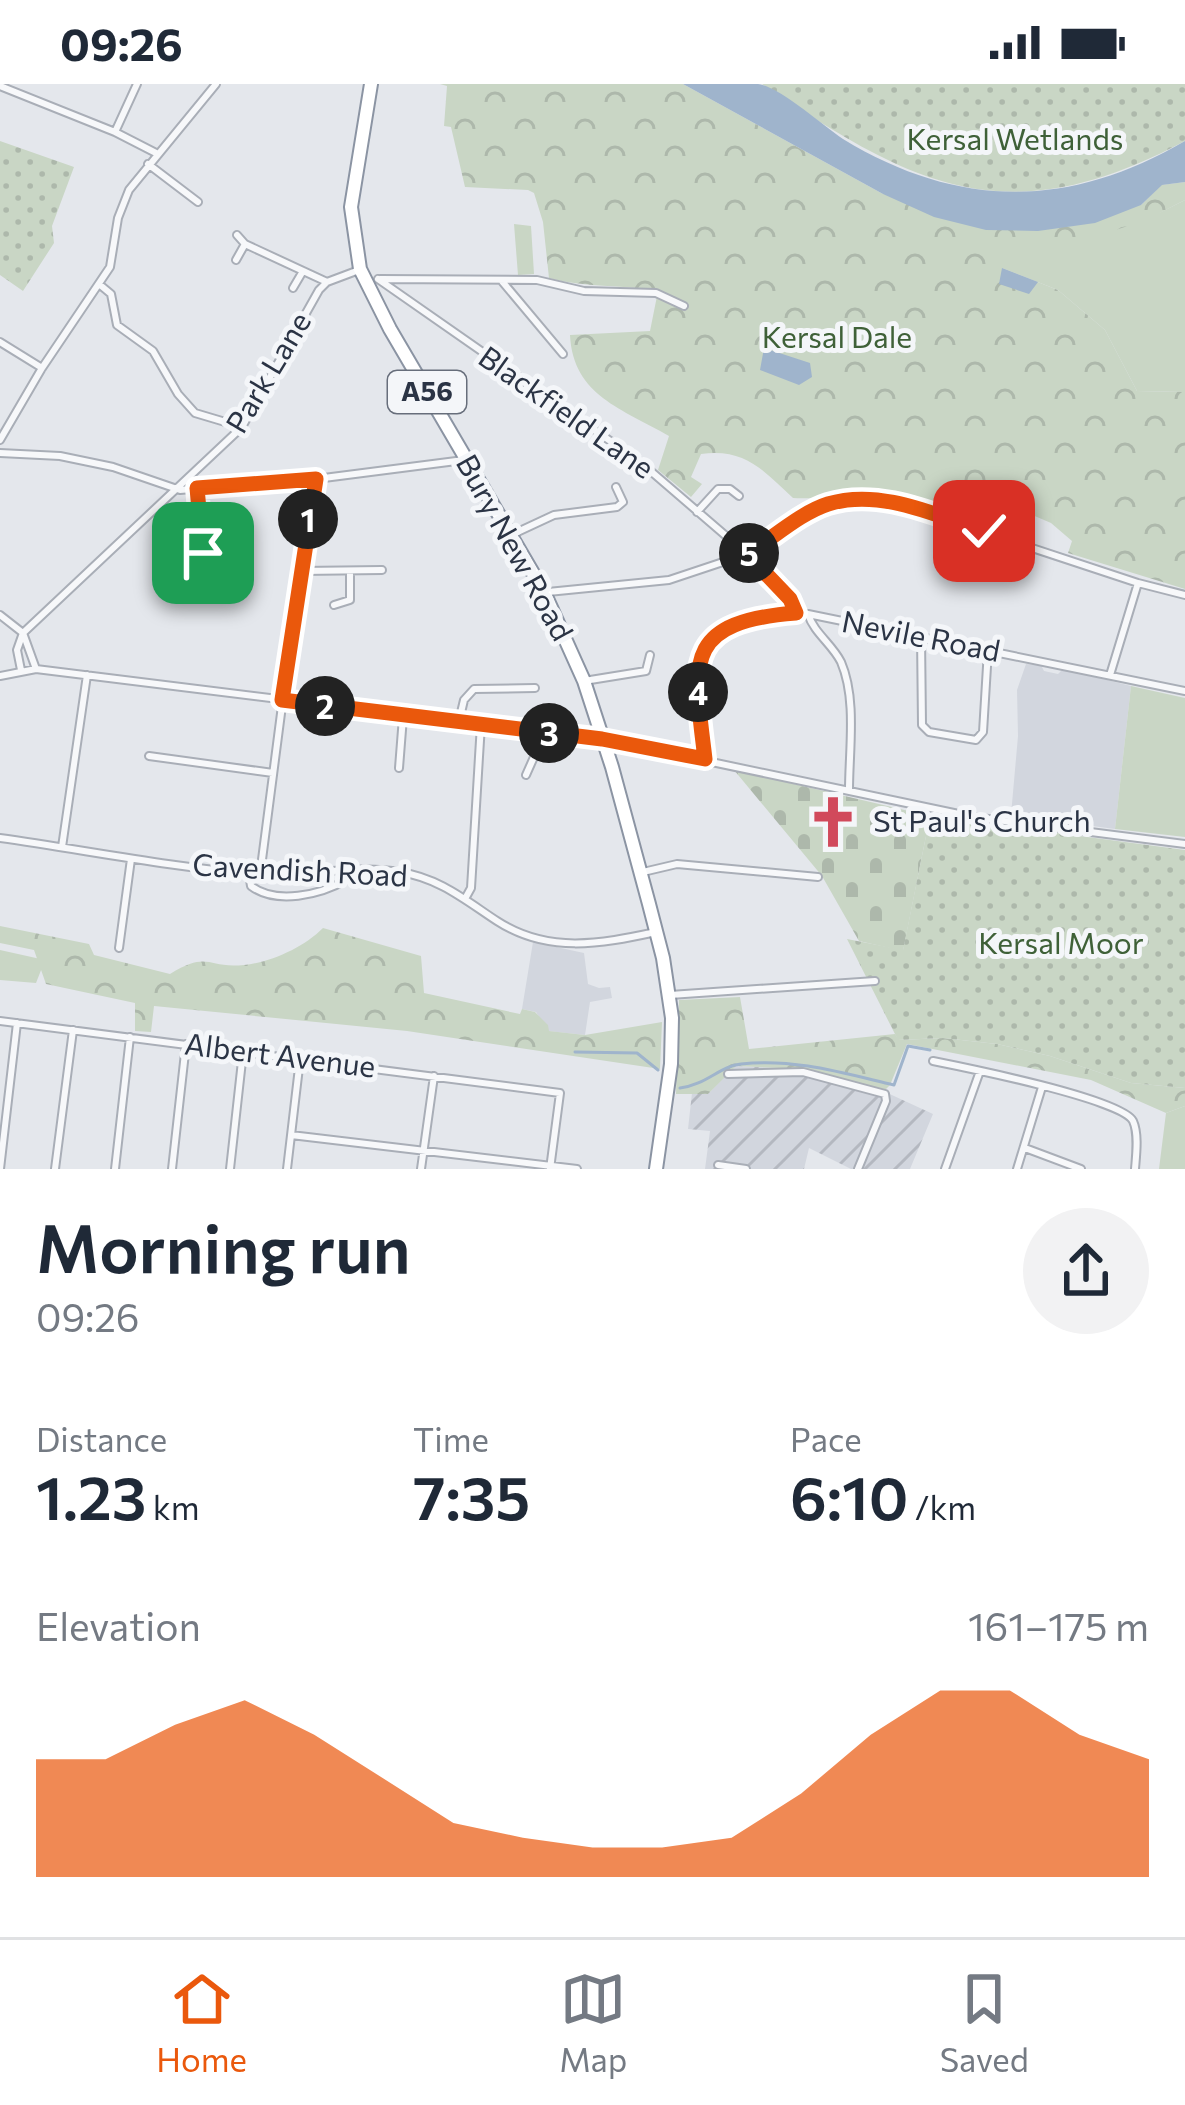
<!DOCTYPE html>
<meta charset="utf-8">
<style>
body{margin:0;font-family:Commissioner,sans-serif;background:#f2f2f3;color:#1f2937;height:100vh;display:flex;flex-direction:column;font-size:45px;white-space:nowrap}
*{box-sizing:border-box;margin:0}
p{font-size:39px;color:#747a83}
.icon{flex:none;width:66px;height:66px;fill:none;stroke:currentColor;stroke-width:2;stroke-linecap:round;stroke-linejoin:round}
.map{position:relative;height:1085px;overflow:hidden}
.drawer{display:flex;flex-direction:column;background:#fff;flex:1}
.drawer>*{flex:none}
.pin{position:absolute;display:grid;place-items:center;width:102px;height:102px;color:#fff;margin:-51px;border-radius:24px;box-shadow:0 6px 18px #0006}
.km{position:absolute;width:60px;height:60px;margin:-30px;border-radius:50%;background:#222;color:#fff;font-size:33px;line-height:60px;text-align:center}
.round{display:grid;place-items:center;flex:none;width:126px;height:126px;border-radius:63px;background:#f2f2f3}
.overview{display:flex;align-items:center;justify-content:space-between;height:204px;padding:0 36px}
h1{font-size:66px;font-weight:600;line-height:90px}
.figures{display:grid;grid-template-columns:repeat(3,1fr);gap:18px;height:204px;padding:12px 36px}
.figures div{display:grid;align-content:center}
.figures b{font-size:60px;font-weight:600}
.figures small{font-size:33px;font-weight:400}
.figures p{font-size:33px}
.chart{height:336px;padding:24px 36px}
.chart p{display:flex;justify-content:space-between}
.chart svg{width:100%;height:216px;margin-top:12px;fill:#ea580c;opacity:.7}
.status{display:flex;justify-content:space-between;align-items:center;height:84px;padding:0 60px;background:#fff;direction:ltr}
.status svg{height:33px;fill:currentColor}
.menu{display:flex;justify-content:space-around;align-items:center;height:168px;border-top:3px solid #e0e1e3;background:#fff;font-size:33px;color:#747a83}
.menu a{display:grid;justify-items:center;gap:6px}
.menu .on{color:#ea580c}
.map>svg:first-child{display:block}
.built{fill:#d2d6de}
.industrial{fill:url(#industrial-furrows)}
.green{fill:#c9d6c5}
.forest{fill:url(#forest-crowns)}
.cemetery{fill:url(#cemetery-stones)}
.park{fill:url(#park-dots)}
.water{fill:#9fb4cc}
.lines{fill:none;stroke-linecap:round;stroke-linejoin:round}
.stream{stroke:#9fb4cc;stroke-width:3}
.street-casing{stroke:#a9aeb7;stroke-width:10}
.highway-casing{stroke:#8b94a3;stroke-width:16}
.street{stroke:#f7f8fa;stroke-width:6}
.highway{stroke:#fff;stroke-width:12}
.route-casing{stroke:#fff;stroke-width:24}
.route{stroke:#ea580c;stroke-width:15}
.labels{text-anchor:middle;stroke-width:10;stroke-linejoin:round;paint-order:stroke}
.shield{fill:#f4f6f9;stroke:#676e7b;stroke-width:3}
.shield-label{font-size:27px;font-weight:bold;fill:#2b3445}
.park-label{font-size:30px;fill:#3f6138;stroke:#f4f6f9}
.street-label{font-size:30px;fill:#2b3445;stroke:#f4f6f9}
.poi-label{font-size:30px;fill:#2b3445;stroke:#f4f6f9;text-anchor:start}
</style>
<div class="status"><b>09:26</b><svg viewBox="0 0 49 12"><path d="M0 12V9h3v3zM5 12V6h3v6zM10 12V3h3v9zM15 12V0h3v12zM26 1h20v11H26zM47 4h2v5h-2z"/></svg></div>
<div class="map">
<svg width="1185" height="1085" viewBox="0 0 1185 1085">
<defs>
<pattern id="industrial-furrows" width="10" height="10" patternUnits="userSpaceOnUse" patternTransform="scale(3)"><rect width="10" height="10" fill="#d2d6de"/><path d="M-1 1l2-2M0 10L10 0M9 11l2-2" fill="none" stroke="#b4b8c0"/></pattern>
<pattern id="forest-crowns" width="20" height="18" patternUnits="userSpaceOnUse" patternTransform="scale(3)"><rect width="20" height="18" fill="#c9d6c5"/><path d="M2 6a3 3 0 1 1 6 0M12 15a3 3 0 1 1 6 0" fill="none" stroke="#adb8ab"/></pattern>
<pattern id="cemetery-stones" width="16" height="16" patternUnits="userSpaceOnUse" patternTransform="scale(3)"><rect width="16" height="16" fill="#c9d6c5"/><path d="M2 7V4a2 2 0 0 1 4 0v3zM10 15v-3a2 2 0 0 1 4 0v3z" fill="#adb8ab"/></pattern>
<pattern id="park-dots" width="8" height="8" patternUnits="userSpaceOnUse" patternTransform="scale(3)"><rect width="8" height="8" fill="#c9d6c5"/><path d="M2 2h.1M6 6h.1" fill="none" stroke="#adb8ab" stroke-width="1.8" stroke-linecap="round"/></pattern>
</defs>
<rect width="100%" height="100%" fill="#e4e7ec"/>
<path class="built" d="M1026,580L1041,581L1044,587L1058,590L1063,585L1131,602L1115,745L1011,731L1018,652L1017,606Z
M533,858L584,869L588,900L599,904L610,903L612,914L590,918L585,951L548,947L536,928L522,925Z"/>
<path class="industrial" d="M735,982L802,985L881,1006L933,1030L910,1085H851L809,1064L804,1085H705L710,1047L688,1045L692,1009L708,1010Z"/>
<path class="green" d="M1185,116V308L1137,307L1105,246L1058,206L1002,184V162C1078,156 1116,152 1185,116Z
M514,140L531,142L534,190L518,191Z
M1131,602L1185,614V753L1115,745Z
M0,866L45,876L36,899L0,896Z
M1185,1022V1085H1159L1166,1029Z"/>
<path class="forest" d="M440,0H683L883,110L1141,121L1161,101L1185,98V116L1146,136L1085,156L1002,163V184L1058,206L1105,246L1137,307L1185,308V505L1068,469L1072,457L1051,439L1004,419L993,444C950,429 908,411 861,410C838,409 816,416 793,414C763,386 745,364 701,370L691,393L702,400L691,413L658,386L669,352C623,325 573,312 570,251L650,247L658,207C621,200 585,204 549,194L543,138L534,109L528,106L465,103L451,43L444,42L447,2Z
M0,842L89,860L94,871L170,890C210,866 206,885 244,881C272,878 304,863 323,844L421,872L424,909L520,930L522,925L535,928L548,941L549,947L585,951L662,938L660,985L407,947L154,922L151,948L135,947V919L46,900L34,866L0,859Z
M740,913L749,965L895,950L899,956L943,954L997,960L1050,972L1131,999L1185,1004V1022L1166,1029L1091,996L907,960L890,1001L884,1007L802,985L736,982L708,1010H676L679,916Z"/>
<path class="cemetery" d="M734,686L930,732L903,867L859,857L822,792Z"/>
<path class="park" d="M762,0H1185V57C1008,151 916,104 762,0Z
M0,57L74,83L52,142L54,159L23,207L0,191Z
M930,732L1185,766V1004L1131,999L1050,972L997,960L943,954L898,956L847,855L903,866Z"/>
<path class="water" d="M683,0C707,0 734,0 758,0C780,3 822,41 843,55C958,125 1069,125 1185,57V98L1162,101L1141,121L1095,139L1038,147L986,146L934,133L883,110Z
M1002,184L1038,198L1029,210L999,200Z
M764,264L810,279L812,293L799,301L760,286Z"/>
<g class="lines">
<path class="stream" d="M575,968L637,969L658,986
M680,1004C706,1001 720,982 741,980C794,974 843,989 894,1001L908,962L930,966"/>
<g class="street-casing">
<path id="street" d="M0,2L115,48L156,69
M115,48L137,0
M148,80L198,118
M237,151L245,160L327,198
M236,176L245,160
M378,195L639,377L747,470L790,515L795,527
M380,195L537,196L584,207L656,209L684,222
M501,196L563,270
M99,200L111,210L117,241L153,267L178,310L195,329L242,343
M293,204L303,187
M0,258L42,284
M0,356L42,284L110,183L118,134L129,106L216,0
M0,369L60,372L113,383L180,406L316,395L464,376
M197,404L204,469
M697,428L718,405H730L739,412
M511,451L554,431L617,423L623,418L616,403
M301,487L382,486
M548,508L669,496L747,470L824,421L855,415L896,419L1138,499L1185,511
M334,521L350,516V487
M808,530C814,549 832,560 841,578C857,615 849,666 849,706
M0,531L23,549L36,585
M921,552L922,641L929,648L976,656L983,648L988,566
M21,586L17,566L23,549L242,343L319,206L327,198L359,186
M1110,591L1138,499
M0,592L36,585L602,655L973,733L1185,760
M584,597L646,587L650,571
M459,637L464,616L474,605L535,604
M149,672L273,689
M705,675C702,646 692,610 698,581C707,536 770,526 808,530L1185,607
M399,684L403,633
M526,691L534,673L538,648
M0,754C85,766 169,783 254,790C303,794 351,780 400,788C439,794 465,816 497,837C548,870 600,860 656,848
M62,763L87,591
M643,788L677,780L818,793
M249,790L251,802C276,821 320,811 346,796L350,783
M260,791L293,537L316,396
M466,813L471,804L481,640
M119,864L131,775
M670,911L875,897
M0,937L560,1009L550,1085
M933,977C963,983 1122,1015 1133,1037C1139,1050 1136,1072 1135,1085
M728,990L803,988L885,1010L886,1017L858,1085
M291,1051L577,1085
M1025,1064L1081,1085
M718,1081L746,1085
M0,1085L17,939
M55,1085L73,946
M115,1085L130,953
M172,1085L186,960
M230,1085L243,968
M287,1085L300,975
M421,1085L434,992
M945,1085L980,987
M1017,1085L1042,1003"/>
</g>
<g class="highway-casing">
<path id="highway" d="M371,0L351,123L360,185L390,245L544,508L584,597L612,683L649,820L663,874L672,934L671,980L656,1085"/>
</g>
<use href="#street" class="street"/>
<use href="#highway" class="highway"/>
</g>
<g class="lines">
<g class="route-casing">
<path id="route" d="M203,469L197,404L316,395L282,616L602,655L705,675C694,581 680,538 796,529L790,515L747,470C772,455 800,429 828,420C880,404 935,431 984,447"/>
</g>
<use href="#route" class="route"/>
</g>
<defs>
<g id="church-bare" transform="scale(4.14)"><path d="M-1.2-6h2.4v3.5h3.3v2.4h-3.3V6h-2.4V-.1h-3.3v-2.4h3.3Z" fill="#d1495b" stroke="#f4f6f9" stroke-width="2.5" paint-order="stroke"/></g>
</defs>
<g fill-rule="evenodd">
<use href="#church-bare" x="833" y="738"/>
</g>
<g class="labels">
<rect class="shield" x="388" y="287" width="78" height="42" rx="9"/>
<g class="shield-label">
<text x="427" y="317">A56</text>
</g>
<g class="park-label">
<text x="1015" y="66">Kersal Wetlands</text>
<text x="837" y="264">Kersal Dale</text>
<text x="1061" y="870">Kersal Moor</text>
</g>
<g class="street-label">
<text transform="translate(269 289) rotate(-59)" y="10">Park Lane</text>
<text transform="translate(566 329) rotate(35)" y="10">Blackfield Lane</text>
<text transform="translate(514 464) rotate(61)" y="10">Bury New Road</text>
<text transform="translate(921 553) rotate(11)" y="10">Nevile Road</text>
<text transform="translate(300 787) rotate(3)" y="10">Cavendish Road</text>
<text transform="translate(280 972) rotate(7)" y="10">Albert Avenue</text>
</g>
<g class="poi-label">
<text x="873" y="748">St Paul's Church</text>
</g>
</g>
</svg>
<div class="pin" style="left:203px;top:469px;background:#1e9e55"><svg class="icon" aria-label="arrive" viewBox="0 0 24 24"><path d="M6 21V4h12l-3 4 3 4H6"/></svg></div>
<div class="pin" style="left:984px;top:447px;background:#d93025"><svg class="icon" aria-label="check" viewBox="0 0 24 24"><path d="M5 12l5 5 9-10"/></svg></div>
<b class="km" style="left:308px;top:435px">1</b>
<b class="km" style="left:325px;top:622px">2</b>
<b class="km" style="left:549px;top:649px">3</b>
<b class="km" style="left:698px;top:608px">4</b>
<b class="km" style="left:749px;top:469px">5</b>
</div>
<section class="drawer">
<div class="overview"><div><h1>Morning run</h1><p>09:26</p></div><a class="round"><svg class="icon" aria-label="share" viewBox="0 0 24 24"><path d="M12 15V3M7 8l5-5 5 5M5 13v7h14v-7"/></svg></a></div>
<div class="figures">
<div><p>Distance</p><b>1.23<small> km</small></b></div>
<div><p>Time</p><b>7:35</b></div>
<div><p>Pace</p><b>6:10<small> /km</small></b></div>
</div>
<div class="chart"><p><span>Elevation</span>161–175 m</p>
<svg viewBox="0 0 160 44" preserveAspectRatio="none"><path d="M0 44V20L10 20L20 13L30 8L40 15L50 24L60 33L70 36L80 38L90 38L100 36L110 27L120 15L130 6L140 6L150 15L160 20V44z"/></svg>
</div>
</section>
<nav class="menu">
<a class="on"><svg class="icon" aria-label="home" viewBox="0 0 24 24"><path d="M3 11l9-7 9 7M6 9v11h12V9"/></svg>Home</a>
<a><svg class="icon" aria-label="map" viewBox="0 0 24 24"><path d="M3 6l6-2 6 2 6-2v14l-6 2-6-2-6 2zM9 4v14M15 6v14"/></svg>Map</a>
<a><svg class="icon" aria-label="saved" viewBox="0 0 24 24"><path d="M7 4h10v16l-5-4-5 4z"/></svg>Saved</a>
</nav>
